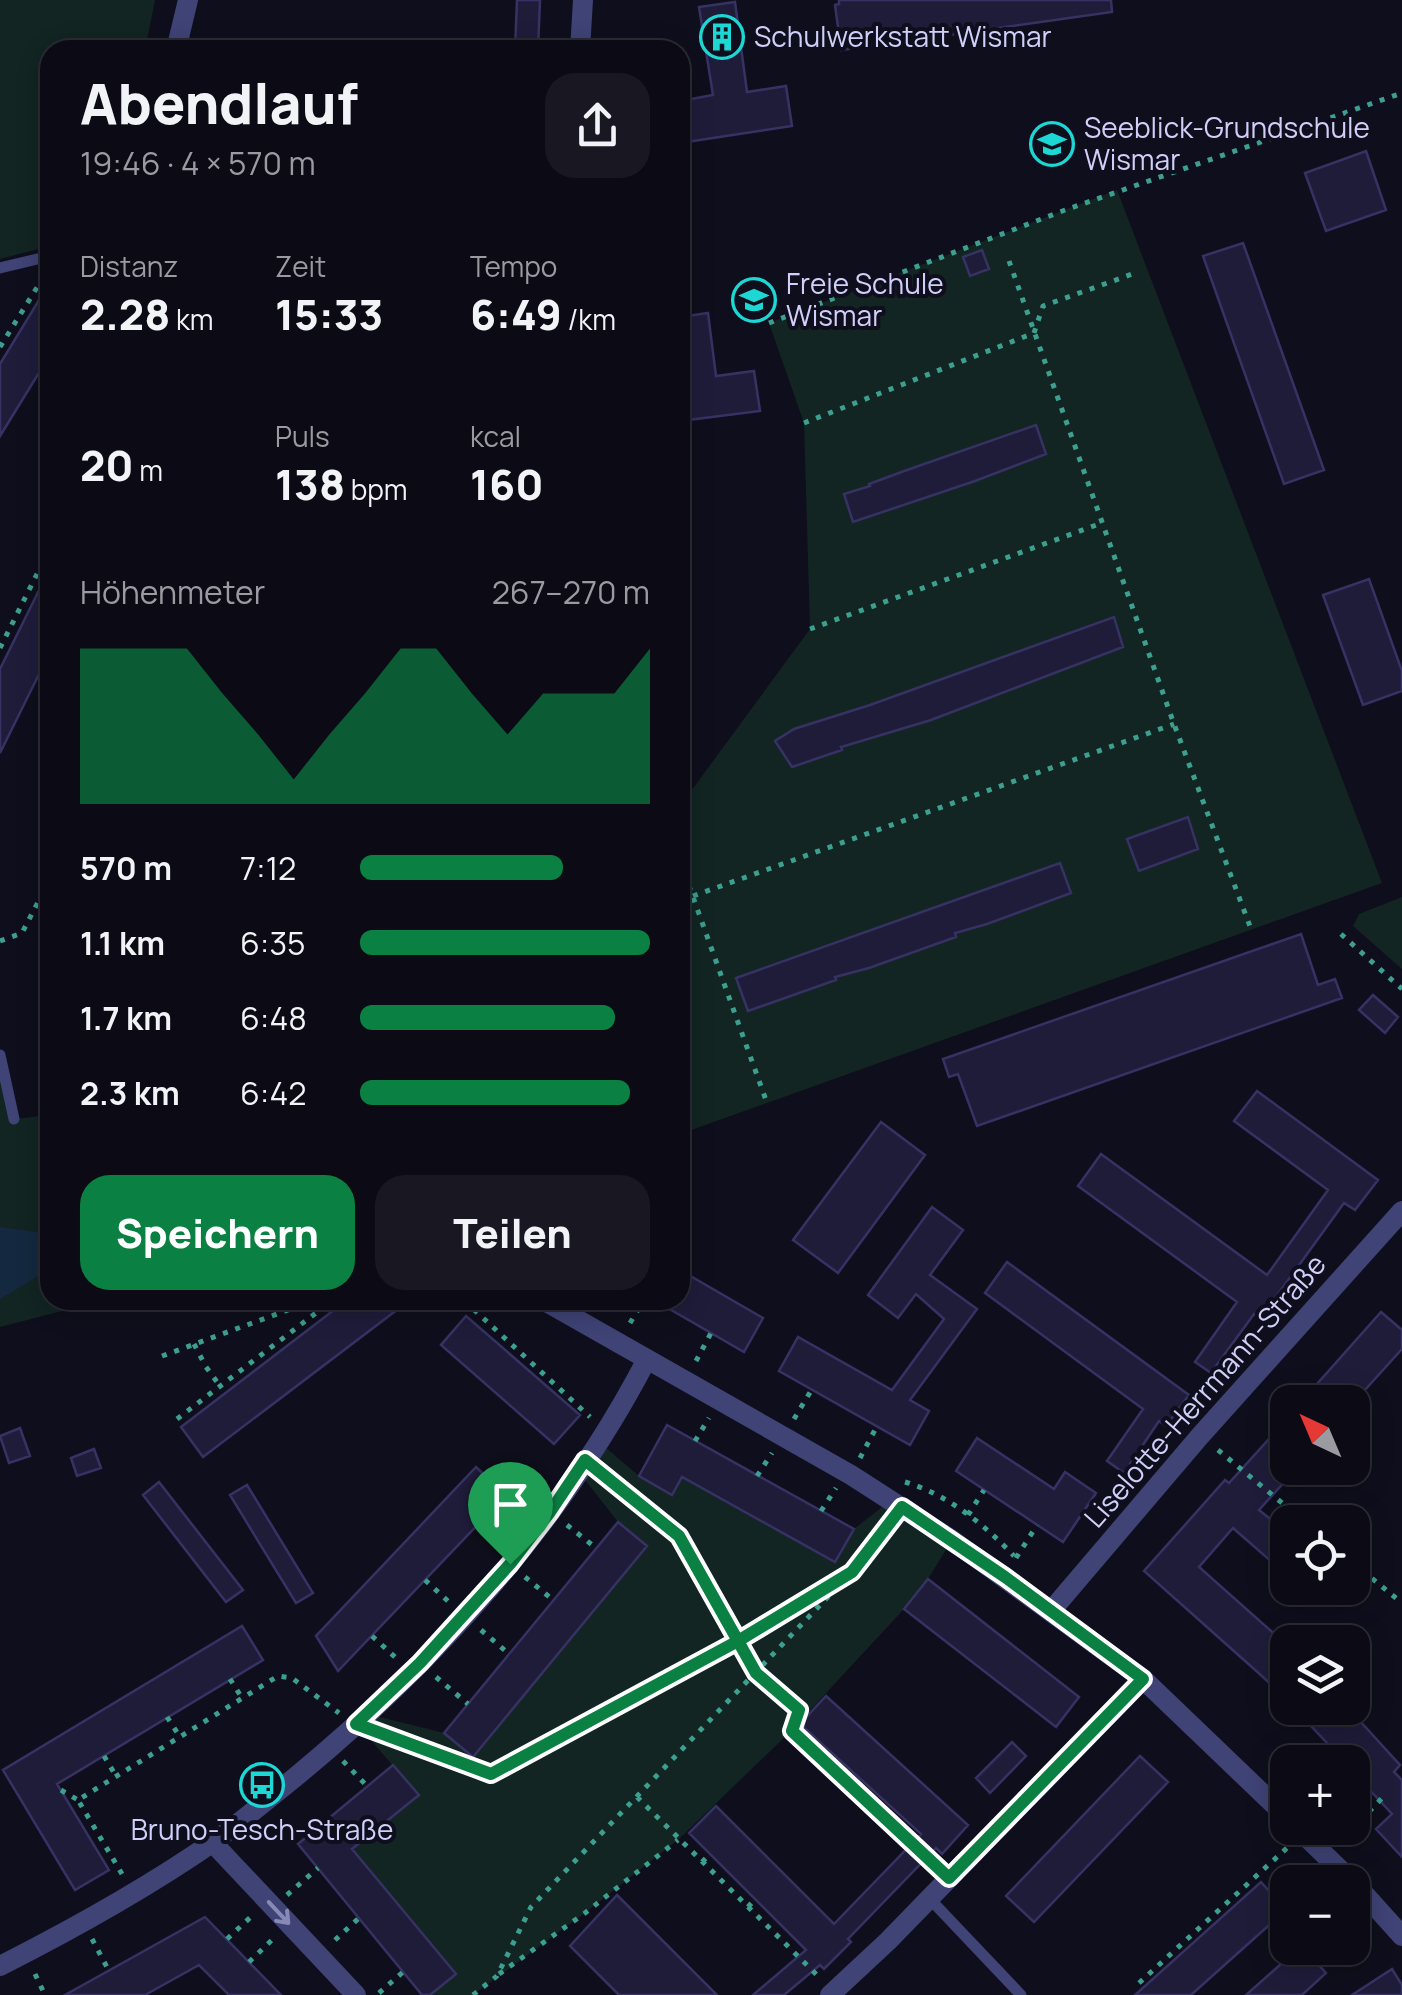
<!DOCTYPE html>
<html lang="de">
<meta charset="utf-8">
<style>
body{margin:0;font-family:Manrope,sans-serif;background:#191822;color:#f1f3f6;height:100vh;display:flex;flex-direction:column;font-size:38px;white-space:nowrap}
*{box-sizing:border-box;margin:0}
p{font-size:32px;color:#9a9aa0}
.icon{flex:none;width:55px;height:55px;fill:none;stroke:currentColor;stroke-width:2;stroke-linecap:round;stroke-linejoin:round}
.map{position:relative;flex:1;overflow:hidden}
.panel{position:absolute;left:40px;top:40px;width:650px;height:1270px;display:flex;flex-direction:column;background:#0b0a15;border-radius:30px;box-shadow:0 5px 25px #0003,0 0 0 2px #2b2b34}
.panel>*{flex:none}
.needle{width:65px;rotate:316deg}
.tools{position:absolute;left:1270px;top:1385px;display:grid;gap:20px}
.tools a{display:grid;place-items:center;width:100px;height:100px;border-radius:20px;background:#0b0a15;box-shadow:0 5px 25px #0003,0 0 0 2px #2b2b34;font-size:50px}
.pin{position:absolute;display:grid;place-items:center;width:85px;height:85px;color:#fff;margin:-102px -42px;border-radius:50% 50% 50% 0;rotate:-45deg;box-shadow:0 0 10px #0007}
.pin .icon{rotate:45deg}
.round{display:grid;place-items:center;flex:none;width:105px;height:105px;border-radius:30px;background:#191822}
.summary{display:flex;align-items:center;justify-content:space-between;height:170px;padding:0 40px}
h1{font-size:55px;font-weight:800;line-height:75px}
.metrics{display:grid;grid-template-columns:repeat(3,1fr);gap:15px;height:170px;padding:10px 40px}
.metrics div{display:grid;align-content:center}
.metrics b{font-size:42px;font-weight:800}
.metrics small{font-size:28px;font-weight:400}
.metrics p{font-size:28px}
.chart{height:280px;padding:20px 40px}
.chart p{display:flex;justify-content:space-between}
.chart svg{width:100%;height:180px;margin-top:10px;fill:#0b8043;opacity:.7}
.cta{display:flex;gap:20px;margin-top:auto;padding:20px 40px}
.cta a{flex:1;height:115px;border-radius:30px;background:#0b8043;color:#fff;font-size:40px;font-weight:800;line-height:115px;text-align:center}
.cta a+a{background:#191822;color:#f1f3f6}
ul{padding:0 40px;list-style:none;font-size:32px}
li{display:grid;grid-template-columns:160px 120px 1fr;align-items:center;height:75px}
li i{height:25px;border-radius:12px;background:#0b8043}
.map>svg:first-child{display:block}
.green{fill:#122522}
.water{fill:#14293f}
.building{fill:#1f1c3a;stroke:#363263;stroke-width:2.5}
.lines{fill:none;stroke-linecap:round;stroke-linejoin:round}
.path{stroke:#3c9f8f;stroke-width:5;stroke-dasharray:5 8;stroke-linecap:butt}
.lane{stroke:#3f4375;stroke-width:11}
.street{stroke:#3f4375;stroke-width:20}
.oneway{stroke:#8789b7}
.route-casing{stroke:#fff;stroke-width:20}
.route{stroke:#0b8043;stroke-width:12}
.labels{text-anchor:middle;stroke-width:8;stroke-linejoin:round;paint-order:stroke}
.poi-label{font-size:28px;fill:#cfcff9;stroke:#0f0e1c;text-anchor:start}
.street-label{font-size:28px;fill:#cfcff9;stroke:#0f0e1c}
</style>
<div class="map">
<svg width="1402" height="1995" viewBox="0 0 1402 1995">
<rect width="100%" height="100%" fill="#0f0e1c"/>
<path class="green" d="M0,0H155L145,50H50V246L0,259Z
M1117,190L1382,883L680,1134V806L810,629L804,423L769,323Z
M1402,897V969L1353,926L1359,914Z
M0,1071L14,1119L50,1115V1300L101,1301L0,1327Z
M598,1441L639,1476L672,1495L682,1477L835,1562L854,1529L891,1500L952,1540L928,1579L904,1609L791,1731L679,1839L585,1913L473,1995H430L456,1974L352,1849L418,1795L357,1724L368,1714L444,1733L473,1757L647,1546L618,1522L578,1471Z"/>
<path class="water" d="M0,1227L42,1233L50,1245V1263L38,1276L0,1299Z"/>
<path class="building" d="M517,0H540L538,50H515Z
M839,0H1111L1112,12L841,50L835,5L839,4Z
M735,2L747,92L786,86L792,126L680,143V101L713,95L699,7Z
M1366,151L1386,210L1326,231L1305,173Z
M1243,243L1324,470L1284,484L1203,256Z
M982,250L989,269L970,276L963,257Z
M50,282V355L0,436V364Z
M708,313L716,376L754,371L760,411L680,421V317Z
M1036,425L1046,454L975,481L853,522L844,494L870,486L869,484L907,470Z
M50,568V652L0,753V669Z
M1369,579L1402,671V691L1363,705L1323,595Z
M1114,617L1123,647L931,720L841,747L842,750L792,767L775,741L794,729L870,705Z
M1188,817L1198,849L1139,871L1127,839Z
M1060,863L1071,893L987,924L955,933L956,937L869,968L835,977L836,980L748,1011L736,978Z
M1301,934L1318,985L1335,979L1342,998L977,1126L958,1074L949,1077L943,1059Z
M1373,995L1398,1017L1385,1033L1359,1010Z
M1257,1091L1378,1180L1355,1210L1344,1203L1260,1319L1254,1314L1211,1373L1195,1362L1237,1302L1078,1186L1101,1154L1267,1275L1328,1190L1234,1121Z
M881,1122L925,1155L838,1273L793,1240Z
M932,1207L963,1230L930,1275L977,1309L910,1400L929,1411L910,1445L779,1371L798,1337L892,1390L944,1319L916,1294L898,1318L868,1295Z
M1007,1262L1189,1395L1166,1426L1159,1421L1124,1473L1107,1461L1143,1409L985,1293Z
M680,1270L763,1318L744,1352L654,1300H680Z
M347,1300H410L203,1457L181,1427Z
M1381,1312L1402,1330V1349L1354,1402H1301Z
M466,1316L580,1415L554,1444L441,1345Z
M1288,1418V1478L1259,1510L1288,1533V1546L1273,1563L1233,1528L1199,1567L1288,1646V1701L1263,1677L1144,1571L1225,1480L1229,1483Z
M667,1425L854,1529L835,1562L682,1477L672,1495L639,1476Z
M20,1428L30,1456L9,1463L0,1436Z
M977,1438L1054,1489L1065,1472L1096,1493L1063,1542L956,1471Z
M94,1449L101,1468L77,1476L71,1458Z
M476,1467L506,1495L338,1671L316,1636Z
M159,1482L243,1590L226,1602L143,1495Z
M247,1485L313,1593L296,1603L230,1495Z
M618,1522L647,1546L473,1757L444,1733Z
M928,1579L1079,1697L1056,1727L904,1609Z
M242,1626L263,1660L57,1784L109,1870L75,1890L3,1770Z
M826,1696L968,1825L942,1854L936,1848L848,1939L851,1942L824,1969L820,1965L784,1995H753L806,1950L689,1833L716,1806L834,1924L921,1834L800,1724Z
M1294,1708H1348L1400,1765L1394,1772L1402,1780V1857L1376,1829L1392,1814L1352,1771V1762H1345Z
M1012,1742L1026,1756L990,1793L976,1778Z
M1140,1756L1168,1782L1034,1922L1006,1896Z
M393,1765L419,1795L352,1849L456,1974L430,1995H422L298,1844Z
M1261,1882L1286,1910L1191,1995H1135Z
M617,1895L717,1995H619L570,1946Z
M205,1917L281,1995H229L199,1965L145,1995H65Z
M1299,1948H1303L1326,1973L1302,1995H1246Z
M1392,1969L1402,1985V1995H1352Z"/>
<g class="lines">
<path class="path" d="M1009,261L1174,724L1251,929
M769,323L1065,210L1402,93
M0,347L46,273
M804,423L1034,333L1043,306L1138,272
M810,629L1102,523
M0,648L50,548
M680,861L767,1103
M693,896L1174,724
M1341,934L1402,989
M0,941L22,933L50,879
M473,1300L469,1305L590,1417
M630,1323L644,1300
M194,1344L206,1367L220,1386
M162,1356L296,1307L306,1300
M696,1361L711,1333
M177,1419L333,1300
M794,1419L812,1389
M695,1441L709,1418
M1218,1450L1305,1522
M860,1458L877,1426
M603,1474L679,1536L756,1673L799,1711L791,1731L935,1864
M757,1476L772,1453
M905,1482C947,1494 985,1525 1014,1556
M821,1511L836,1488
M968,1515L984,1490
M479,1523L498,1542
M567,1525L596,1548
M1016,1558L1037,1525
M1352,1562L1402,1603
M525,1577L553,1600
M425,1580L450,1603
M481,1630L509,1654
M372,1636L395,1657
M436,1677L468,1704
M230,1679L242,1698
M167,1717L180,1737
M380,1733L491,1774L738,1641L852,1572L890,1523
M104,1756L116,1776
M343,1761L367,1786
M61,1790L78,1800
M637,1797L820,1978
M1342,1840L1385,1795
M702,1862L710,1854
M122,1874L78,1800L278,1676L292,1678L339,1713
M287,1895L318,1868
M748,1907L755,1899
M92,1939L109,1971
M227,1939L254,1914
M335,1940L359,1918
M249,1962L276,1936
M35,1974L45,1995
M499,1974L585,1913L678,1840
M1139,1983L1288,1847
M379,1993L403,1972
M473,1995L497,1976L531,1907L845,1579"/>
<path class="lane" d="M0,268L50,256
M0,1055L14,1119
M929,1898L1021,1995"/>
<path class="street" d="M176,50L188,0
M580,50L583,0
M543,1300L851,1475L952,1540L1143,1679L1288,1818
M1051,1611L1200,1436L1402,1211
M1297,1828L1357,1886L1402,1936
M212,1842L356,1995
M0,1966C75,1928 147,1888 216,1840C242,1821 267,1800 293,1779C433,1664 563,1521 647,1359
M830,1995L888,1941L1143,1679"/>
</g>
<defs><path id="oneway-shaft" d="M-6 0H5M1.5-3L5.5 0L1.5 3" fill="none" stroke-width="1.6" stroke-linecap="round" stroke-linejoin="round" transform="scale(2.5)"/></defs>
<use class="oneway" href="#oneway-shaft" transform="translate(279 1913) rotate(47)"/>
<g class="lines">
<g class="route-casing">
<path id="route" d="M510,1564L420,1663L356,1724L491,1774L738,1641L756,1673L799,1710L792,1731L949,1878L1143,1679L1005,1577L902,1507L852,1572L738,1641L679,1536L585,1460L550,1512L510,1564"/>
</g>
<use href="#route" class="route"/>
</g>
<defs>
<g id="building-ring" transform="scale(2.25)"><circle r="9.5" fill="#0f0e1c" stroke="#1dd7d5" stroke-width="1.5"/><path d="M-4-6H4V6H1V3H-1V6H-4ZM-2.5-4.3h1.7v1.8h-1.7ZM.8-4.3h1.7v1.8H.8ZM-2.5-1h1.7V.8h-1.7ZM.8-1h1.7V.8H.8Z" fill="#1dd7d5"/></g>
<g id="school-ring" transform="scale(2.25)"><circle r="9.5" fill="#0f0e1c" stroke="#1dd7d5" stroke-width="1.5"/><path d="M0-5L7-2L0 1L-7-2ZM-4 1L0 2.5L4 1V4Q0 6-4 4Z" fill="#1dd7d5"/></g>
<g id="bus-ring" transform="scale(2.25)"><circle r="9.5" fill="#0f0e1c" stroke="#1dd7d5" stroke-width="1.5"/><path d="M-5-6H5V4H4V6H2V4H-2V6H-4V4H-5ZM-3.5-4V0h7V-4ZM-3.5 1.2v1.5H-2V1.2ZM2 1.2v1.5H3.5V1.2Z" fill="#1dd7d5"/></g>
</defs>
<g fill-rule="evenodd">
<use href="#building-ring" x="722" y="37"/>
<use href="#school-ring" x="1052" y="144"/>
<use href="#school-ring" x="754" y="300"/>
<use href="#bus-ring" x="262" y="1785"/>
</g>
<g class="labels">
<g class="poi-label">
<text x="754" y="47">Schulwerkstatt Wismar</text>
<text x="1084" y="138">Seeblick-Grundschule<tspan x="1084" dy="32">Wismar</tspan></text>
<text x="786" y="294">Freie Schule<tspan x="786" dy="32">Wismar</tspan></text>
<text x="262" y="1840" text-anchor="middle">Bruno-Tesch-Straße</text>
</g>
<g class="street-label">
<text transform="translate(1205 1391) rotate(-49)" y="10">Liselotte-Herrmann-Straße</text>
</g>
</g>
</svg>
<div class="tools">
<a><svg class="needle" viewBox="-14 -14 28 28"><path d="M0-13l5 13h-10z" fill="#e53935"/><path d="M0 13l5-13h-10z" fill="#9a9aa0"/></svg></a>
<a><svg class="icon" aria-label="locate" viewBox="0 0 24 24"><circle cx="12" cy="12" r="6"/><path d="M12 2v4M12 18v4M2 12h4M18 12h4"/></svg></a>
<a><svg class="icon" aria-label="layers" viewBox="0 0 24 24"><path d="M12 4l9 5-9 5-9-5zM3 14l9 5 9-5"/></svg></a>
<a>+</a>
<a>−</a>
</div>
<div class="pin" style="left:510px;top:1564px;background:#1e9e55"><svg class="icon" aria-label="arrive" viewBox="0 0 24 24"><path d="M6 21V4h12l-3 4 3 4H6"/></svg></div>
<section class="panel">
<div class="summary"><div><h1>Abendlauf</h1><p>19:46 · 4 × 570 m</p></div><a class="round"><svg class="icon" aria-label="share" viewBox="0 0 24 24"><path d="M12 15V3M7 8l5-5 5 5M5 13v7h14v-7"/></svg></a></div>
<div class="metrics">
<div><p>Distanz</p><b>2.28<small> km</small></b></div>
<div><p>Zeit</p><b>15:33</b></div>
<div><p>Tempo</p><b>6:49<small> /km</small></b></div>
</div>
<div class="metrics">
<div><b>20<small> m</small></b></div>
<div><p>Puls</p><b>138<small> bpm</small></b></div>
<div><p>kcal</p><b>160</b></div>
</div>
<div class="chart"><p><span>Höhenmeter</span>267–270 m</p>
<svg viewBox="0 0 160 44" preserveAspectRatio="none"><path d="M0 44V6L10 6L20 6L30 6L40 17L50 27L60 38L70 27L80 17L90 6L100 6L110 17L120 27L130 17L140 17L150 17L160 6V44z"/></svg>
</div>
<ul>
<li><b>570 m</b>7:12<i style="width:70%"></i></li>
<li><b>1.1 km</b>6:35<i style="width:100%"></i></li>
<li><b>1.7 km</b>6:48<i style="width:88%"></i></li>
<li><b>2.3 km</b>6:42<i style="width:93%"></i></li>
</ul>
<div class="cta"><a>Speichern</a><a>Teilen</a></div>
</section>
</div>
